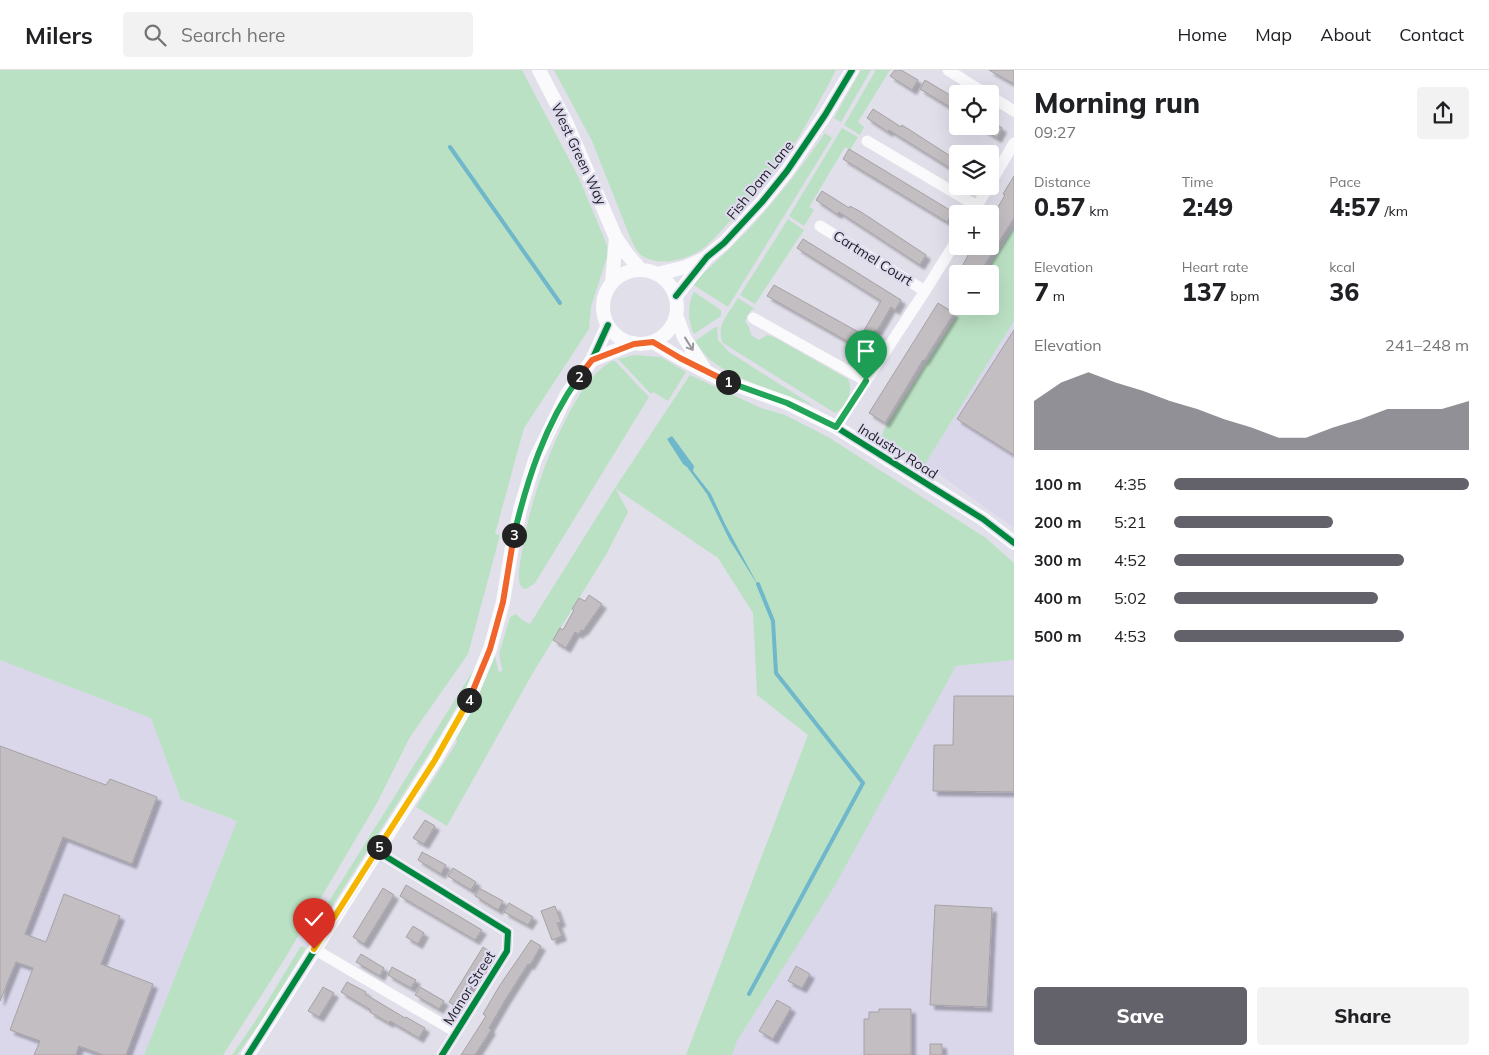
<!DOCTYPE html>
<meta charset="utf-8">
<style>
body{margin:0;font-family:Mulish,sans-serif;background:#f2f2f2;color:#202124;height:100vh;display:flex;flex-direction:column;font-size:19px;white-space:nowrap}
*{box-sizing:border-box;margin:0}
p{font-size:16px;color:#757577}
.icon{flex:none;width:28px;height:28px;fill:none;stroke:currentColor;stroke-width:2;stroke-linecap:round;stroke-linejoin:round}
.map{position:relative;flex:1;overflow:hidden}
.side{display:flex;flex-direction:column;background:#fff;width:475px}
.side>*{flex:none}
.buttons{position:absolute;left:949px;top:15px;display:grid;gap:10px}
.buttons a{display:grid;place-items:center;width:50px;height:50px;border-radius:5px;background:#fff;box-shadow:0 5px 20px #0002;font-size:25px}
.pin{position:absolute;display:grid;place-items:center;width:42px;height:42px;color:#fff;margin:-51px -21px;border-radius:50% 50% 50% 0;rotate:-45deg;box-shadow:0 0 5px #0007}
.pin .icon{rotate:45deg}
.km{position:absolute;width:25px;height:25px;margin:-12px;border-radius:50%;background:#222;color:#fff;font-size:14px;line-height:25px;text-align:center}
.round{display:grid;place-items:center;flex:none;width:52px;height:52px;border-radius:5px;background:#f2f2f2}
.head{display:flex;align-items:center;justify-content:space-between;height:85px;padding:0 20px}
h1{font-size:28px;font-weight:800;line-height:38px}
.metrics{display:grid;grid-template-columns:repeat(3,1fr);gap:8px;height:85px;padding:5px 20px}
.metrics div{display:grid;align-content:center}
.metrics b{font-size:25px;font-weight:800}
.metrics small{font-size:14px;font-weight:400}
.metrics p{font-size:14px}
.chart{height:140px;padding:10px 20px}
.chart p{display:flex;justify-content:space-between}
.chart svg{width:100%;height:90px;margin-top:5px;fill:#63626a;opacity:.7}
.action{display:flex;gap:10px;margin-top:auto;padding:10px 20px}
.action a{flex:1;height:58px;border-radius:5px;background:#63626a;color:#fff;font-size:20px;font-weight:800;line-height:58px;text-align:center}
.action a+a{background:#f2f2f2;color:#202124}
ul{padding:0 20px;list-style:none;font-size:16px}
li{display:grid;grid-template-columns:80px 60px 1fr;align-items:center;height:38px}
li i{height:12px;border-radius:6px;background:#63626a}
header{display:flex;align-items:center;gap:30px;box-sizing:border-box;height:70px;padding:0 25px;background:#fff;border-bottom:1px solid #e0e0e0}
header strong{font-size:24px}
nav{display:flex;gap:28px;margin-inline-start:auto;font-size:18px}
.search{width:350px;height:45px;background:#f2f2f2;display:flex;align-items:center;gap:12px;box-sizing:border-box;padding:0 18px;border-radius:5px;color:#757577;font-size:19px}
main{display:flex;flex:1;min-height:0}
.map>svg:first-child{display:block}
.built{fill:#dad7eb}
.green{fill:#bbe1c4}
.water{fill:#6fb7ca}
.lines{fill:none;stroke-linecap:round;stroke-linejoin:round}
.stream{stroke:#6fb7ca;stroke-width:4}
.building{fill:#c3bec2;stroke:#a6a1a5;filter:url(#shadow)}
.minor{stroke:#fafafc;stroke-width:11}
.tertiary{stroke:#fafafc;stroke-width:14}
.cycleway-casing{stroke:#dedbee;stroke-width:9}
.cycleway{stroke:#00873e;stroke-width:6}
.oneway{stroke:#97979b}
.split-1-casing{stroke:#fff;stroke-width:10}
.split-2-casing{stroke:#fff;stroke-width:10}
.split-3-casing{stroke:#fff;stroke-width:10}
.split-4-casing{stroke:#fff;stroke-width:10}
.split-5-casing{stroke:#fff;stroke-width:10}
.split-6-casing{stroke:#fff;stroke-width:10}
.split-1{stroke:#22a559;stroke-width:6}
.split-2{stroke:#f0652b;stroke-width:6}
.split-3{stroke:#22a559;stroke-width:6}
.split-4{stroke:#f0652b;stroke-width:6}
.split-5{stroke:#f5b400;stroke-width:6}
.split-6{stroke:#f5b400;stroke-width:6}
.labels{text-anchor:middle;stroke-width:4.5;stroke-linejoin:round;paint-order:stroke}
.street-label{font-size:14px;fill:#1f1e25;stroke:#dedbee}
</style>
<header>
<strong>Milers</strong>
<div class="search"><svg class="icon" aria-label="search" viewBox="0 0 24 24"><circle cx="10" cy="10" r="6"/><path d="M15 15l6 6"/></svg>Search here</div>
<nav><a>Home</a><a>Map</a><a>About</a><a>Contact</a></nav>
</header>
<main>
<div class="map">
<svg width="1014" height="985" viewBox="0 0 1014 985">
<defs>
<filter id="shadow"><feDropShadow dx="4.5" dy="4.5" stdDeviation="1" flood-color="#0004"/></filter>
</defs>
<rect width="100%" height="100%" fill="#e1dfea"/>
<path class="built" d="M1014,251V458L925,394Z
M0,590L151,648L181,730L237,751L144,985H0Z
M1014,590V985H732L737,971L956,596Z"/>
<path class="green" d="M0,0H522L579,108L607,175V187L591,237L589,259L524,358L495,464L500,465L468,584L410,667L377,733L284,890L223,985H144L237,751L181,730L151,648L0,590Z
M554,0H836C824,23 811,47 797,70C780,94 761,116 742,138C730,151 718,165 705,177C690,189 662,197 644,187C638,184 635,177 632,172L592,71Z
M861,0H871L841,52L834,48Z
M876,0H890L858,52L864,57L860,65L844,55Z
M842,58L858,67L850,80L845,77L809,137L814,140L804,156L789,146Z
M825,63L832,68L728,237L692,214C711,196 730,179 748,160C776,130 802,97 825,63Z
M788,149L804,160L755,234L740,225Z
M1014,157V251L925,394L882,366L884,359L963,236H990V204H984Z
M694,222L721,240V246L694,264C688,253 687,233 694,222Z
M738,228L755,239L751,240L745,251L749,257L751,265L759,270L767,265L774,267L848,309C854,321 847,337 835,343L723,273C715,256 729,243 738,228Z
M717,256L718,270L729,282L814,336C782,323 740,312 713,292C705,286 700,278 695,271Z
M634,285L661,287L686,302L668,331L653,322L651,324L618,289Z
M612,291H615L649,327L535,513L526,519L522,518C515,508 521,492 522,481C530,433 545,390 567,347C579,325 590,304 612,291Z
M690,305L761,338L785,345L828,367L986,468L1014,493V590L956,596L834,817L737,971L732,985H686L808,665L757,625L753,543L718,488L616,419L628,442L607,483L534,601L447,756L416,737L457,672L456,669L480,622L495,586L499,603L502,600L499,584L510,547L516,544L522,550L530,554L615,418Z
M478,593L465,622L440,666L315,863L311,860Z
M301,876L306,878L262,950L237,985H232L256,950Z"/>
<path class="water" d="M672,366L694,396L693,401L711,424L725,454L759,517L729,469L707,424L687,397L683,394L667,369Z"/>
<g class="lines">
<path class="stream" d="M450,77L560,233
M749,924L863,713L776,603L773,551L758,514"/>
</g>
<path class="building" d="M895,0H901L918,10L912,20L890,6Z
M989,0H1014V14Z
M925,10L958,30V42L920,19Z
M873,39L901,57L902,55L958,91V103L889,60L888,62L867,48Z
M990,50L1002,58L997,68L978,56H990Z
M849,79L953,142L947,152L843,89Z
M1014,106V148L979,204H958L973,176H990V151L1005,125L1003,124Z
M822,121L849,138L850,136L861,142L926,185L920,195L839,142L837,144L816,130Z
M803,169L901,230L895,240L891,237L877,261L875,260L863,280L767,226L774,215L862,264L881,231L797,178Z
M938,233L954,243L924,291L923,290L885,353L869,343Z
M1014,260V385L957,349Z
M589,525L602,534L583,561L581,560L579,564L575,562L566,578L553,570L560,558L563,560L574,540L572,539L579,528L585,531Z
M954,626H1014V722L933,721L934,675H953Z
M0,676L106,715L110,709L157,727L132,794L63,767L25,864L46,872L64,824L120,846L101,894L153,914L126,985H103L79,976L76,985H34L40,971L10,960L33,898L16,892L0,931Z
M425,750L435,756L424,774L413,768Z
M422,782L446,795L441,804L418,790Z
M453,798L476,812L471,820L448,806Z
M406,815L482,860L475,870L400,826Z
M383,818L394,825L364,874L353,867Z
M479,818L503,831L498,840L475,826Z
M509,833L533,847L528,855L504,842Z
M935,835L992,838L987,937L930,935Z
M555,836L561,852L557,853L562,866L552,870L541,841Z
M413,856L424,863L418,874L406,867Z
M531,870L541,876L530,895L528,894L504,932L489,958L491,960L475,985H461L486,946L483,944L500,915Z
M483,877L492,883L457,937L449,932Z
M361,884L384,898L380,906L356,892Z
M796,896L810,904L802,918L788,911Z
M392,897L416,910L411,918L388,905Z
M347,912L366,922L365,924L405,948L406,947L425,958L419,968L390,951L389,953L370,942L371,940L341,922Z
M323,917L334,923L319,947L308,941Z
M420,917L444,931L439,939L415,925Z
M777,930L791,938L773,969L759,961Z
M879,939H911V985H864V949H869V942H879Z
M930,974H942V985H930Z"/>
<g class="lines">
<path class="minor" d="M948,0L986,24
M990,26L1014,41
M867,71L977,136
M990,114L1014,73
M972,144L989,116
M820,156L925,221
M753,248L866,311
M836,357L925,221L958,168
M377,781L508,862L507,881L442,985
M314,879L456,962"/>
<path class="tertiary" d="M539,0L567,54L616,168L627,184L641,200
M603 237a37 37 0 1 1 74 0a37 37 0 1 1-74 0Z
M657,204L686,197L704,189
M612,213L616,168
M676,226L707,187L724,173L762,132L787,101L825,45L852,0
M676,245L684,267L705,300
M653,272L680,288L722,310L787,333L836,357L983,449L1014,473
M592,290L634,273
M248,985L435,690L466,637L490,579L503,532L512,477L521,436L535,390L567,324L592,290L608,255"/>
<g class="cycleway-casing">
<path id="cycleway" d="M676,226L707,187L724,173L762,132L787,101L825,45L852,0
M653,272L680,288L722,310L787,333L836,357L983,449L1014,473
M377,781L508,862L507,881L442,985
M248,985L435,690L466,637L490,579L503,532L512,477L521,436L535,390L567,324L592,290L608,255"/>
</g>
<use href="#cycleway" class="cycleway"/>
</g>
<defs><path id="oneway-shaft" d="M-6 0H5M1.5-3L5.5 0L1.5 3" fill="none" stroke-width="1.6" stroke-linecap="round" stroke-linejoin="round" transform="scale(1.25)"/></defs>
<use class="oneway" href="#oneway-shaft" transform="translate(689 274) rotate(58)"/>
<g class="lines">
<g class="split-1-casing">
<path id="split-1" d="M728,312L787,333L836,357L866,311"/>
</g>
<g class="split-2-casing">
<path id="split-2" d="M579,307L592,290L634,274L653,272L680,288L728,312"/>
</g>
<g class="split-3-casing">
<path id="split-3" d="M514,465C527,410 545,354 579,307"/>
</g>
<g class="split-4-casing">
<path id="split-4" d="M469,630L490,579L503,532L514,465"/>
</g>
<g class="split-5-casing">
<path id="split-5" d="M379,777L435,690L469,630"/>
</g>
<g class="split-6-casing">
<path id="split-6" d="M314,879L379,777"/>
</g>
<use href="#split-1" class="split-1"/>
<use href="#split-2" class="split-2"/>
<use href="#split-3" class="split-3"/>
<use href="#split-4" class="split-4"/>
<use href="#split-5" class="split-5"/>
<use href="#split-6" class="split-6"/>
</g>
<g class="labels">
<g class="street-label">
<text transform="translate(579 84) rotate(65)" y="5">West Green Way</text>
<text transform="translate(760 110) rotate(-51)" y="5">Fish Dam Lane</text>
<text transform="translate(873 188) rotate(32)" y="5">Cartmel Court</text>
<text transform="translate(898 381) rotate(32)" y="5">Industry Road</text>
<text transform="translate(469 918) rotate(-58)" y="5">Manor Street</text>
</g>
</g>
</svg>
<div class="buttons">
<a><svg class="icon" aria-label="locate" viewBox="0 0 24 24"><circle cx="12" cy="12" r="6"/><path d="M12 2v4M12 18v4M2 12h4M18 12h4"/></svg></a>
<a><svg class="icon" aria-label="layers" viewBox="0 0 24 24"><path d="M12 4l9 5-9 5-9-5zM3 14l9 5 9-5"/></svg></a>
<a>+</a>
<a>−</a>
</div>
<div class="pin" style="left:866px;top:311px;background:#1e9e55"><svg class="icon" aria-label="arrive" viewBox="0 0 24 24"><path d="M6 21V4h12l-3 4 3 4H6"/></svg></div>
<div class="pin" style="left:314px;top:879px;background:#d93025"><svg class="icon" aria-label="check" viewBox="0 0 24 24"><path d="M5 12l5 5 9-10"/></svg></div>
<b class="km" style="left:728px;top:312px">1</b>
<b class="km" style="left:579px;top:307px">2</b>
<b class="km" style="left:514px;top:465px">3</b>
<b class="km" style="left:469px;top:630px">4</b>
<b class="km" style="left:379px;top:777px">5</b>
</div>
<section class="side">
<div class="head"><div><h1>Morning run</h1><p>09:27</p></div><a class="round"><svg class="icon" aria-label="share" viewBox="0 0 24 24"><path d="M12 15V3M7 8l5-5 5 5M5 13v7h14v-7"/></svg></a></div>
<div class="metrics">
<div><p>Distance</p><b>0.57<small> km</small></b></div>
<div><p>Time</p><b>2:49</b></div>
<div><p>Pace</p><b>4:57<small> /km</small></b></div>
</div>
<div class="metrics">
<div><p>Elevation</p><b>7<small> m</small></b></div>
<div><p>Heart rate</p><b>137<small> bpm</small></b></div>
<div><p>kcal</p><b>36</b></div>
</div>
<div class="chart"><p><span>Elevation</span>241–248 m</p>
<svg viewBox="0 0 160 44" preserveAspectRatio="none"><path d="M0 44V20L10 11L20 6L30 11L40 15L50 20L60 24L70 29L80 33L90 38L100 38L110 33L120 29L130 24L140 24L150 24L160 20V44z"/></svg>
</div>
<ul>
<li><b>100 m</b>4:35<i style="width:100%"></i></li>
<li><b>200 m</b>5:21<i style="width:54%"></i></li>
<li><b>300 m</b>4:52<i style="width:78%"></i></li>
<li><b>400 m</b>5:02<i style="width:69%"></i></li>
<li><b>500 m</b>4:53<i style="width:78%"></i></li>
</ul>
<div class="action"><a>Save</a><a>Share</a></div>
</section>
</main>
